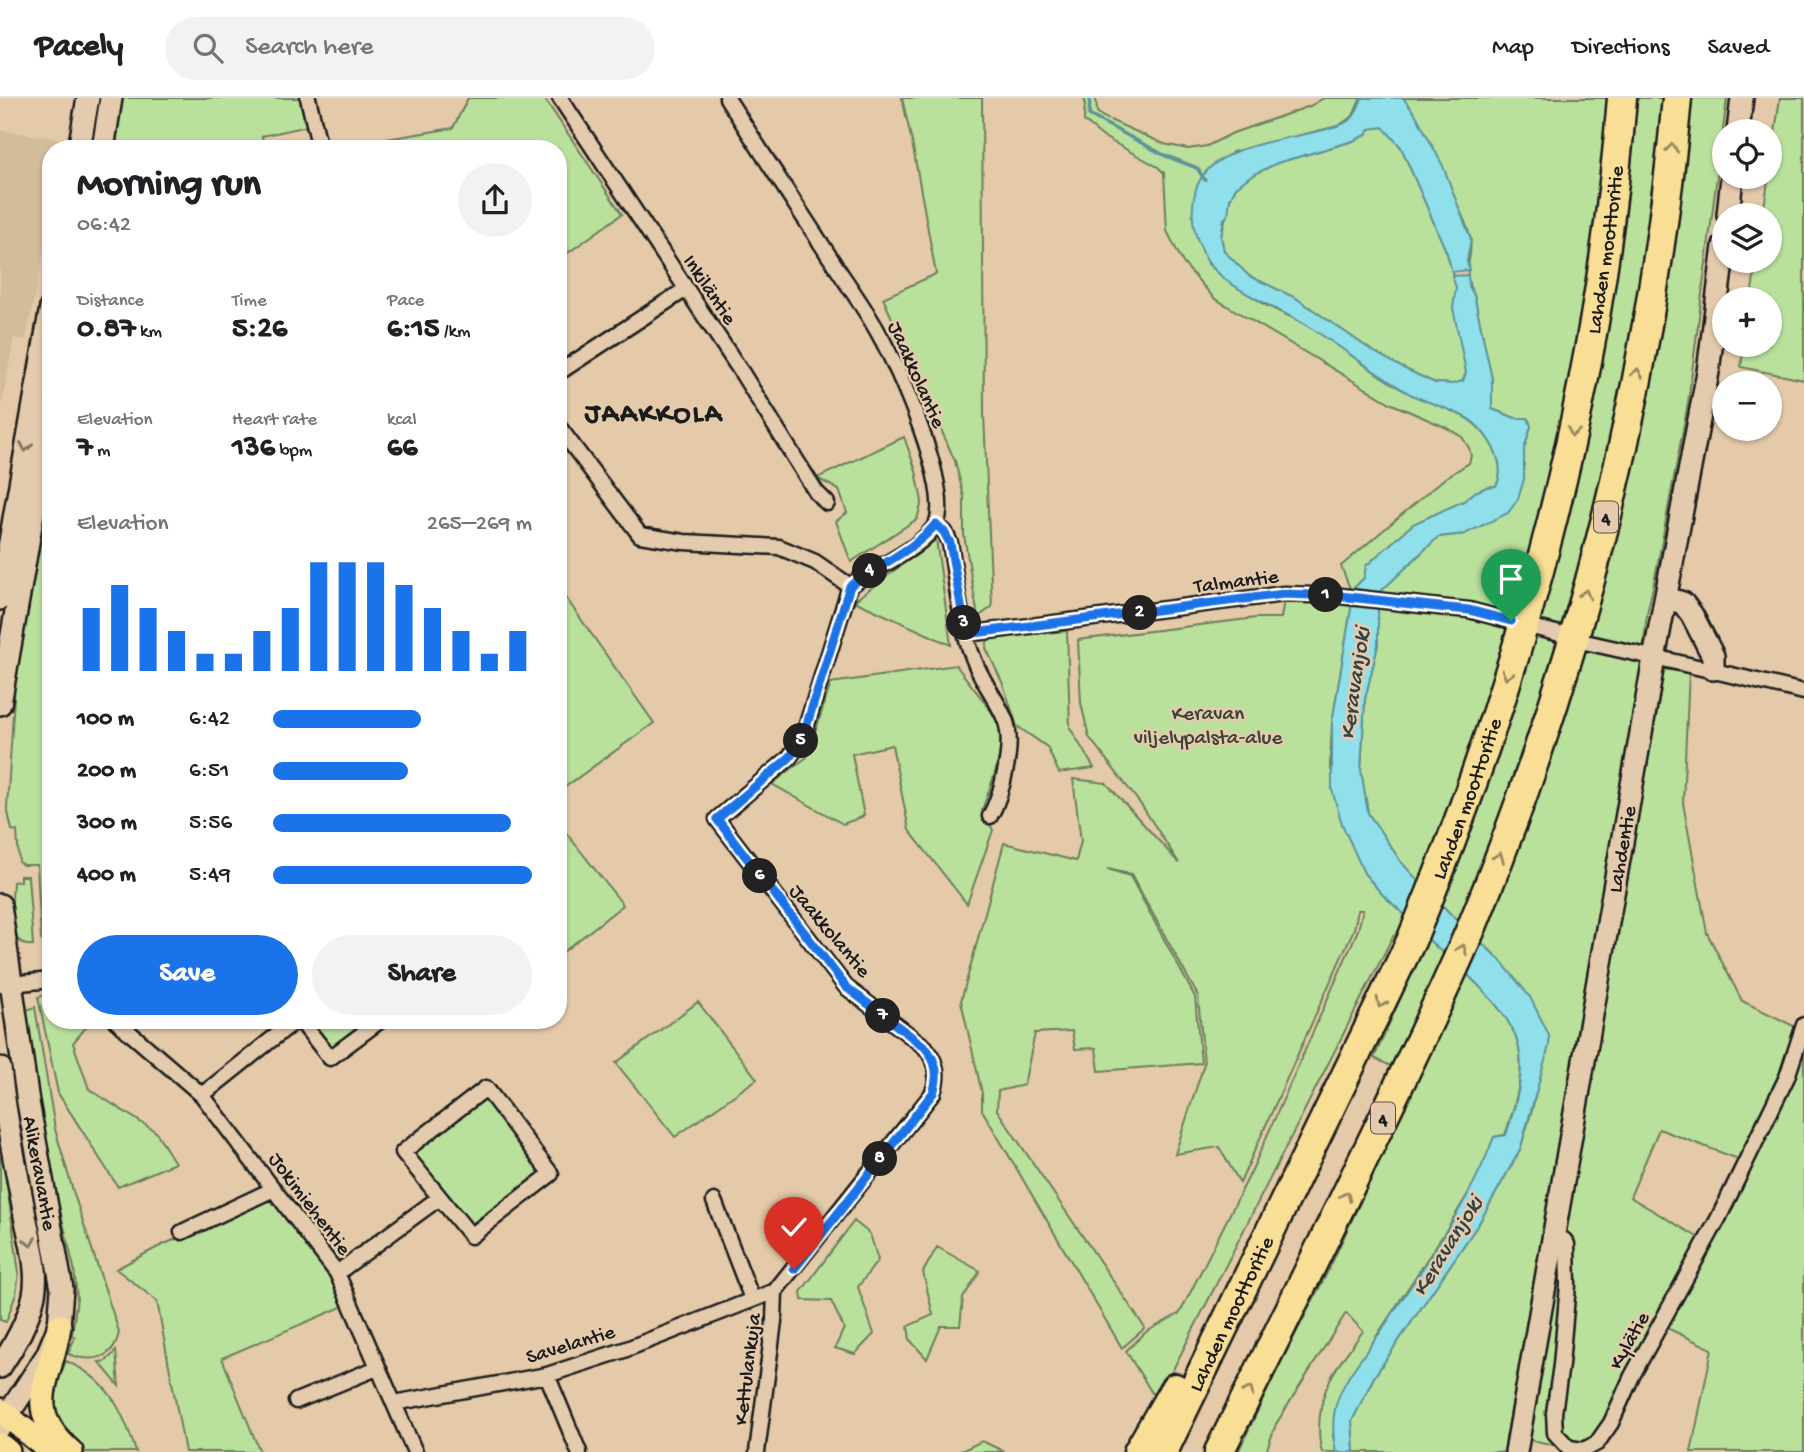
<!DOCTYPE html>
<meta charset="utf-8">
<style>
body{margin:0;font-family:"Gochi Hand",sans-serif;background:#f2f2f2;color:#202124;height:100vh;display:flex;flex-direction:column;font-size:26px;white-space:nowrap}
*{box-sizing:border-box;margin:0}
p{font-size:23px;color:#757577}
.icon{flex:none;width:38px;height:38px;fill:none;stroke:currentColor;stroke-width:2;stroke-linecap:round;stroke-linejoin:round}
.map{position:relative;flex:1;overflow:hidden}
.drawer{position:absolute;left:42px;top:42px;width:525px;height:889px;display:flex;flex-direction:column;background:#fff;border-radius:28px;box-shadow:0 2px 5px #0004}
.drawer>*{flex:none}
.controls{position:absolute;left:1712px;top:21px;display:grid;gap:14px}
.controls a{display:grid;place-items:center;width:70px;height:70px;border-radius:50%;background:#fff;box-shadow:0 2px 5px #0004;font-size:35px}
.pin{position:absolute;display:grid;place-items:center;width:60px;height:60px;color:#fff;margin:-72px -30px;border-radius:50% 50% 50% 0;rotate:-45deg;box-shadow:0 0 7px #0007}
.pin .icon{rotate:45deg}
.km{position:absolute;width:35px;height:35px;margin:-18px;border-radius:50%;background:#222;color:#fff;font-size:19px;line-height:35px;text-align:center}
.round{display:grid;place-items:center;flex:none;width:74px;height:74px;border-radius:37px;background:#f2f2f2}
.summary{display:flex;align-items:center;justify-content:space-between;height:119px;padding:0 35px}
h1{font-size:38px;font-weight:800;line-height:52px}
.stats{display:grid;grid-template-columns:repeat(3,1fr);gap:10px;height:119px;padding:7px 35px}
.stats div{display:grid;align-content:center}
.stats b{font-size:30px;font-weight:800}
.stats small{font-size:19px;font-weight:400}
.stats p{font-size:19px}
.chart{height:196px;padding:14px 35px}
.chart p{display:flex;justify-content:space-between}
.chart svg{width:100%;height:126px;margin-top:7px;stroke:#1a73e8;stroke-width:6}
.action{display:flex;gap:14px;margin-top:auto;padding:14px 35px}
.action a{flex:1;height:80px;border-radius:42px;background:#1a73e8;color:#fff;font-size:28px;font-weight:800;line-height:80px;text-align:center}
.action a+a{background:#f2f2f2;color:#202124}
ul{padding:0 35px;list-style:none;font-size:23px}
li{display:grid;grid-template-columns:112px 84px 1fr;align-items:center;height:52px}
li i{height:18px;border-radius:9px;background:#1a73e8}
header{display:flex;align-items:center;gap:42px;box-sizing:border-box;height:98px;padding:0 35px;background:#fff;border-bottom:2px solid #e0e0e0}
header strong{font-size:33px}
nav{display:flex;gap:38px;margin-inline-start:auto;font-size:24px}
.search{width:490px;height:63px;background:#f2f2f2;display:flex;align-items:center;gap:18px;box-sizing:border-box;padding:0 24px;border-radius:38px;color:#757577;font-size:26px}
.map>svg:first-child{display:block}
.built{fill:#d3bc99}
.green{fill:#b9e19c;stroke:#6a7e5c;stroke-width:2}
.water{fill:#8fe0ea;stroke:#619298;stroke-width:2}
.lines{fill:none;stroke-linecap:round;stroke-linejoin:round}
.stream{stroke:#619298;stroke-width:3.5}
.minor-casing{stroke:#1c1c1c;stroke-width:19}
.secondary-casing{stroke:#1c1c1c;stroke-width:26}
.primary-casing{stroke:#1c1c1c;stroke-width:28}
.motorway-casing{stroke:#1c1c1c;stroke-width:33}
.minor{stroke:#e5cbad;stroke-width:14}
.secondary{stroke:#e5cbad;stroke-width:21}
.primary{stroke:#f9df96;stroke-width:23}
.motorway{stroke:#f9df96;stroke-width:28}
.oneway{stroke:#96875f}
.oneway2{stroke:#807464}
.route-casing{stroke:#fff;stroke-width:14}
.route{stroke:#1a73e8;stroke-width:9}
.labels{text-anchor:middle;stroke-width:5;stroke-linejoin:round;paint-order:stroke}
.shield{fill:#e5cbad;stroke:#585048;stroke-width:2}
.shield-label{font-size:19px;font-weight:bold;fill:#1c1c1c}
.street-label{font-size:21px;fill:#1c1c1c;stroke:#e5cbad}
.park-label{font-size:21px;fill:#3b4336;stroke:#e5cbad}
.water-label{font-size:23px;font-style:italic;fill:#334345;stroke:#e5cbad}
.district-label{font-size:28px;font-weight:bold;letter-spacing:2px;fill:#1c1c1c;stroke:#e5cbad}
</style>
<header>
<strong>Pacely</strong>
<div class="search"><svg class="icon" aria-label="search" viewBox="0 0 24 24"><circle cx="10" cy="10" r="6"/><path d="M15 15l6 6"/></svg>Search here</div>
<nav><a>Map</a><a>Directions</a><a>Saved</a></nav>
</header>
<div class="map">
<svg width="1804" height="1354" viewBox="0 0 1804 1354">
<rect width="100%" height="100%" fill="#e4caa9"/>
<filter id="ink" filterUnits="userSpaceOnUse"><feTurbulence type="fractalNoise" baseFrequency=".0143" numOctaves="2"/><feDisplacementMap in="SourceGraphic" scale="14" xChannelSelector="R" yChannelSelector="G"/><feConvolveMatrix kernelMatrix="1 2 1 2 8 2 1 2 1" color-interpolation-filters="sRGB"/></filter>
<g filter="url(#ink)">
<path class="built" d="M0,32L66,42L64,51H51V117L26,242L14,240L0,315Z"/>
<path class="green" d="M123,0H303L308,28L262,38L264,51H115Z
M468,0H544L622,116L558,162V51H327L453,30Z
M902,0H982L984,315L992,509L978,519L964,437V399L955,363L883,200L936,176L912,44Z
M1085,0H1096L1097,14L1103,19L1164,46L1188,51L1207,48L1233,35L1310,8L1324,0H1361L1353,18L1338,28L1232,54L1208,166C1226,181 1244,194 1264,206C1277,213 1290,218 1303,225C1338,245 1369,273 1405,293C1422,302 1460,313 1472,324C1489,337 1508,367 1496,388L1487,389L1475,394L1464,403L1413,426L1366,468L1364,480L1351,493L1341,468L1445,380L1469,365L1471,358L1469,350L1462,339L1445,329L1392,306L1214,200L1183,165L1167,133L1164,75L1158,69L1102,38L1084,23Z
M1403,0H1609C1596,139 1575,279 1541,415C1532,449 1522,483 1512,517L1378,496L1438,439L1465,436L1523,381L1524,351L1531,328L1528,320H1515L1492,311V281L1474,197C1460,175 1474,158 1470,139C1468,128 1462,118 1458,108C1444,70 1427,33 1403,0Z
M1629,0H1668L1661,66L1610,369L1563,531L1537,524Z
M1686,0H1727L1688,305L1656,475L1647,516L1643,552L1587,539Z
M1780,0H1804V282L1741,269L1744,247H1769V201H1751L1756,163H1769V117H1763Z
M1384,29L1401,49L1447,155L1456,189L1466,274L1463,283L1453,286L1435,285L1403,270L1371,252L1296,200L1249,178L1224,154L1221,139L1230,101L1236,89L1249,79L1277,65L1353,43L1370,30Z
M904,339L916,373L922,404L917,421L851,464L836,423L847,415L839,392L817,380Z
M51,360V848L41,842L37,767H23L19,764L17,733L12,732L7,710L17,552Z
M936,441L951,547L854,503Z
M559,490L654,625L558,694V491Z
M1284,502L1352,505L1332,625L1330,668L1364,775L1382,796L1407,819L1400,836L1393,838L1157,1303L1126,1253L1146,1234L1180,1215L1252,1072L1358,832L1363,812H1358L1354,831L1240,1085L1219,1049L1175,1056L1204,966L1198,898L1131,776L1107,771L1130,778L1195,899L1201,965L1099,973L1096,950L1075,951L1072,933L1035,935L1024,987L998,993L997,1012L1145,1230L1122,1250L982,1012V995L961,903L1004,745L1076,763L1081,743L1073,681L1106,685L1179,765L1142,708L1089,639L1081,605L1078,542L1256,520H1281Z
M1378,508L1464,518L1507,528L1469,662L1420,785L1401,764L1368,715L1361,672L1365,601L1378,547Z
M1067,533L1070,630L1094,670L1059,675L1047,649L1017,628L1003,586L986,550L988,540Z
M1529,535L1557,543C1531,639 1496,733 1459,825L1441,806Z
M1583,549L1642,563L1504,1354H1354L1352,1323L1374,1279L1479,1125L1520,1052L1532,1012L1549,937L1501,863L1480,843Z
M956,567C965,580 994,614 999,626C1007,649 990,690 982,712L993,732L967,806L909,732L892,647L852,656L864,718L843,726L772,686L807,659L831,585Z
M1658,571L1689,574L1683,705L1707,835L1742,903L1802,932L1746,1064L1659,1031L1630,1099L1706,1144L1597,1345L1569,1350L1527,1341Z
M560,727L623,807L558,858V728Z
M20,778H28L33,847H26L14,839L11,818L13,784L20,783Z
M1427,840L1446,858L1399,972L1374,960Z
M1467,876C1527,934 1532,958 1505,1037L1494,1039L1481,1074L1445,1134L1349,1280L1333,1337L1336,1354H1322C1316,1333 1320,1303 1329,1284C1337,1266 1352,1249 1363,1233L1346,1215L1276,1326L1266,1354H1238L1277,1272L1328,1173Z
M51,896V922H92L73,945L89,991L156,1034L175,1065L118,1089L58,995L38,899Z
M698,904L757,981L675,1039L616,965Z
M35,909L55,1031L73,1093L119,1234C114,1262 92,1265 68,1256L75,1239L72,1237L77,1200L74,1170L54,1087L23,933L24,913Z
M309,922H372L332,953Z
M1804,937V1354H1691L1712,1251L1665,1229Z
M484,999L542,1074L470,1127L413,1054Z
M0,1059H3L19,1175L16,1196L6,1224L0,1222Z
M270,1100L324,1167L344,1208L222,1260L260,1354H185L157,1203L116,1171L160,1148Z
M854,1123L870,1136L878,1162L858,1189L874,1236L855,1256L835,1250L844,1230L831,1203L802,1202L801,1194Z
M937,1149L980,1173L963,1200L960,1228H941L927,1261L910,1242L908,1228L933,1217L923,1174Z
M116,1253L119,1288L99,1264L106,1263Z
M66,1263C108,1281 123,1312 136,1354H83L57,1330L52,1291L57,1274L61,1275Z
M982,1343L1005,1354H959Z"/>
<path class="water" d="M1362,0H1403L1416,17L1443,68L1462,118L1471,141L1467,163L1469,172L1452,174L1447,155L1401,49L1383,29L1370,31L1366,37L1353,43L1277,65L1249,79L1236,89L1230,101L1228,117L1224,121L1221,139L1224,153L1249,178L1296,200L1371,252L1403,270L1435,285L1452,286L1463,283L1466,274L1453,210L1456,189L1452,178L1468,177L1469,188L1474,197L1492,281V311L1515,320H1528L1531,328L1524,351V381L1518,401L1508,415L1465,436L1438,439L1378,496L1351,493L1364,480L1366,468L1413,426L1464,403L1475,394L1487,389L1496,388C1508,367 1489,338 1473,324C1459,313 1427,305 1410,296C1373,275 1340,247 1304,226C1272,207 1235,195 1210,167C1204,161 1202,151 1198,143C1192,127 1191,108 1196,91C1210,47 1280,43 1319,33C1330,30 1344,28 1353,19C1357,14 1359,6 1362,0Z
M1352,505L1378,508V547L1365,601L1361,672L1368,715L1401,764L1420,785L1407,819L1382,796L1364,775L1342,726L1332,692V625Z
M1441,806L1459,825L1446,858L1427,840Z
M1480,843L1501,863L1530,899L1549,937V948L1520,1052L1479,1125L1374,1279L1352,1323L1354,1354H1336C1333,1340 1332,1325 1335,1311C1341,1283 1365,1256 1381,1233C1422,1170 1468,1109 1494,1039L1506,1037C1532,958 1527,934 1467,876Z"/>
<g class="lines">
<path class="stream" d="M1090,0L1089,17L1164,57L1197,70L1205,82"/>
<g class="minor-casing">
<path id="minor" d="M308,0L320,51
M560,0L742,275L816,394L827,405
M558,275L686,191
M558,328L640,437L684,444L779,449L815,464L850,488
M936,426L945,434L950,445C957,483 959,526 974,562C982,584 998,602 1006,624C1014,648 1002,697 990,718
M1536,530L1560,536
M966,536L1284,496L1340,498L1448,510L1469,512L1511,523
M1585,544L1643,557
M1667,562L1804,594
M0,887L51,882
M115,922L202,997L337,1175L415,1354
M300,922L330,960L381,922
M486,990L551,1076L471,1138L403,1054Z
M202,997L296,922
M714,1103L752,1201
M182,1134L274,1091
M1554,1138L1564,1142L1567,1146L1568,1187L1561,1267L1554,1315L1555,1335L1569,1350L1584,1352L1597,1345L1611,1325L1632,1278L1718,1121L1787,979L1804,927
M337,1175L439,1100
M547,1277L579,1354
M296,1303L377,1270
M394,1305L547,1277L624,1252L775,1193L933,995C939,977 937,964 925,949L846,889L717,721L789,660L802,642L850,488C874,469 921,452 936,426C953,393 898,269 879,236C865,210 847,186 831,161C796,107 761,54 727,0
M757,1354L774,1223L775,1193"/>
</g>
<g class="secondary-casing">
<g id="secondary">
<path d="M1738,33L1742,0"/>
<path d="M79,51L88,0"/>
<path d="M103,51L111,0"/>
<path d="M1728,117L1732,79"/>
<path d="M1666,500L1683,505L1692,517L1713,558V571"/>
<path d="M0,501L51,209"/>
<path d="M0,606L51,312"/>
<path id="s1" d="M0,807L28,1004L62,1191L59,1228L47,1257L0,1329"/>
<path d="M0,970C5,1020 16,1068 25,1118C30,1142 39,1172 34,1197C29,1221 14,1249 0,1269"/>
<path id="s2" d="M1516,1354L1653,566L1708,274L1724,148"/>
</g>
</g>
<g class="primary-casing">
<path id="primary" d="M59,1228C51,1283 21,1310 71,1354
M0,1312L52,1354
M0,1347L8,1354"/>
</g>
<g class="motorway-casing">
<g id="motorway">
<path d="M1138,1354L1175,1290"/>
<path id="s3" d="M1163,1354L1411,843C1523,578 1600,287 1622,0"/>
<path d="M1219,1354C1275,1242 1331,1129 1385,1016C1415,953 1446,890 1473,826C1581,564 1652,282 1677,0"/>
</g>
</g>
<use href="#minor" class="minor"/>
<use href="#secondary" class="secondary"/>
<use href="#primary" class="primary"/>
<use href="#motorway" class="motorway"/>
</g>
<defs><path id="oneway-chevron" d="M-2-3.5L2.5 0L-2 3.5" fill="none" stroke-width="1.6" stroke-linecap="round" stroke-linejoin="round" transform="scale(1.75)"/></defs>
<g class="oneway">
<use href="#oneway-chevron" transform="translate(1672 50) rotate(-83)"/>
<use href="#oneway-chevron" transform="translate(1637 275) rotate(-79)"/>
<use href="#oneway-chevron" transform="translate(1573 334) rotate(101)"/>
<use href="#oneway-chevron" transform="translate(1585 496) rotate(-75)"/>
<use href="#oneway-chevron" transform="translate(1507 577) rotate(107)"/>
<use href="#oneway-chevron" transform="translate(1499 759) rotate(-69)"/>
<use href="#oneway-chevron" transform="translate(1462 851) rotate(-67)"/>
<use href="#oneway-chevron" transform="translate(1381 905) rotate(116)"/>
<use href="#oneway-chevron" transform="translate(1346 1098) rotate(-64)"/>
<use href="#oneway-chevron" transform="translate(1249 1293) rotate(-64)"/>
</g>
<g class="oneway2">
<use href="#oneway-chevron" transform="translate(26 349) rotate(100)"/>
<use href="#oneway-chevron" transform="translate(30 1144) rotate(80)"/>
</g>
</g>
<g class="lines" filter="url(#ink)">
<g class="route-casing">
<path id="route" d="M794,1171L933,995C939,977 937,964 925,949L846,889L717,721L789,660L802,642L850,488C879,466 912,454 936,426L944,434L950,445L966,536L1284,496L1340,498L1448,510L1469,512L1511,523"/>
</g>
<use href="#route" class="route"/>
</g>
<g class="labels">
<g class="shield">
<rect x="1594" y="403.5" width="24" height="31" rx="5"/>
<rect x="1371" y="1004.5" width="24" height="31" rx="5"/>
</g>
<g class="shield-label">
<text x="1606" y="426">4</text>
<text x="1383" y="1027">4</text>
</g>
<g class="street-label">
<text dy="7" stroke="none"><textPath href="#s3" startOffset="1288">Lahden moottoritie</textPath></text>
<text transform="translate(711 191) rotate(56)" y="7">Inkiläntie</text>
<text transform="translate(918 276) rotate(66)" y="7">Jaakkolantie</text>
<text transform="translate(1236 482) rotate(-7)" y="7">Talmantie</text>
<text dy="7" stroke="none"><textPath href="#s3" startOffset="721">Lahden moottoritie</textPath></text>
<text dy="7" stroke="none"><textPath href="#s2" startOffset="612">Lahdentie</textPath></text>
<text transform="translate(831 832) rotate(50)" y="7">Jaakkolantie</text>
<text dy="7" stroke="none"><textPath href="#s1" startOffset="271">Alikeravantie</textPath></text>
<text transform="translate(311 1105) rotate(53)" y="7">Jokimiehentie</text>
<text dy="7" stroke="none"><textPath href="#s3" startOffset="154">Lahden moottoritie</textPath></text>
<text transform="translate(1628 1242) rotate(-61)" y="7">Kylätie</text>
<text transform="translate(570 1245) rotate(-17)" y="7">Savelantie</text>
<text transform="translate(746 1271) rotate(-83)" y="7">Kettulankuja</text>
</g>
<g class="park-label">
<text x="1208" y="621">Keravan<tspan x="1208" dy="24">viljelypalsta-alue</tspan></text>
</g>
<g class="water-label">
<text transform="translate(1353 585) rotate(-82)" y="8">Keravanjoki</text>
<text transform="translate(1446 1147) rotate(-58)" y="8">Keravanjoki</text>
</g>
<g class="district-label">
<text x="654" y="323">JAAKKOLA</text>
</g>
</g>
</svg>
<div class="controls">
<a><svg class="icon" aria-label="locate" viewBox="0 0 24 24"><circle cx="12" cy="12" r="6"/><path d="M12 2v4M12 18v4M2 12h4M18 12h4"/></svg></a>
<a><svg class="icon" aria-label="layers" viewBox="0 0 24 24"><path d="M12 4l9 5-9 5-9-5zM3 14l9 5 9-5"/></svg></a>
<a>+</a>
<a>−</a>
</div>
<div class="pin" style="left:1511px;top:523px;background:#1e9e55"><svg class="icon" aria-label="arrive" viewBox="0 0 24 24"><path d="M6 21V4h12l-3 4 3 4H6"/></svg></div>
<div class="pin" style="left:794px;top:1171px;background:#d93025"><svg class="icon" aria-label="check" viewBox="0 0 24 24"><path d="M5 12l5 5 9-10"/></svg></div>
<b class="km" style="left:1326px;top:497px">1</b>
<b class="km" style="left:1140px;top:515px">2</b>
<b class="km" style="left:964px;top:525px">3</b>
<b class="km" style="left:870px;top:473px">4</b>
<b class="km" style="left:801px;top:643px">5</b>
<b class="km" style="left:760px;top:778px">6</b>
<b class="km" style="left:883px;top:918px">7</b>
<b class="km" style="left:880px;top:1061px">8</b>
<section class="drawer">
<div class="summary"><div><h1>Morning run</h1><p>06:42</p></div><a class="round"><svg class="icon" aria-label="share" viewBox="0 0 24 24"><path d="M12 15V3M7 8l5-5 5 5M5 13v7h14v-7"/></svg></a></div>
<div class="stats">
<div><p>Distance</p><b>0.87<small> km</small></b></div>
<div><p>Time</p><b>5:26</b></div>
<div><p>Pace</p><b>6:15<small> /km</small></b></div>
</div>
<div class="stats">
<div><p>Elevation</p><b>7<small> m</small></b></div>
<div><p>Heart rate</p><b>136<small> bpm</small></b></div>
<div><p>kcal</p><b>66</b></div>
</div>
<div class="chart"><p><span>Elevation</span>265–269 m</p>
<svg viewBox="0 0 160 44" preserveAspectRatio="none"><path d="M5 44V22M15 44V14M25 44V22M35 44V30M45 44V38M55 44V38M65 44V30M75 44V22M85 44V6M95 44V6M105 44V6M115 44V14M125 44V22M135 44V30M145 44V38M155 44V30"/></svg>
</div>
<ul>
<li><b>100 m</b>6:42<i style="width:57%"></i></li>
<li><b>200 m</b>6:51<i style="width:52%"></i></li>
<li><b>300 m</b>5:56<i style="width:92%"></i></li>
<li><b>400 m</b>5:49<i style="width:100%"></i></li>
</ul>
<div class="action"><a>Save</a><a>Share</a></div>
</section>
</div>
